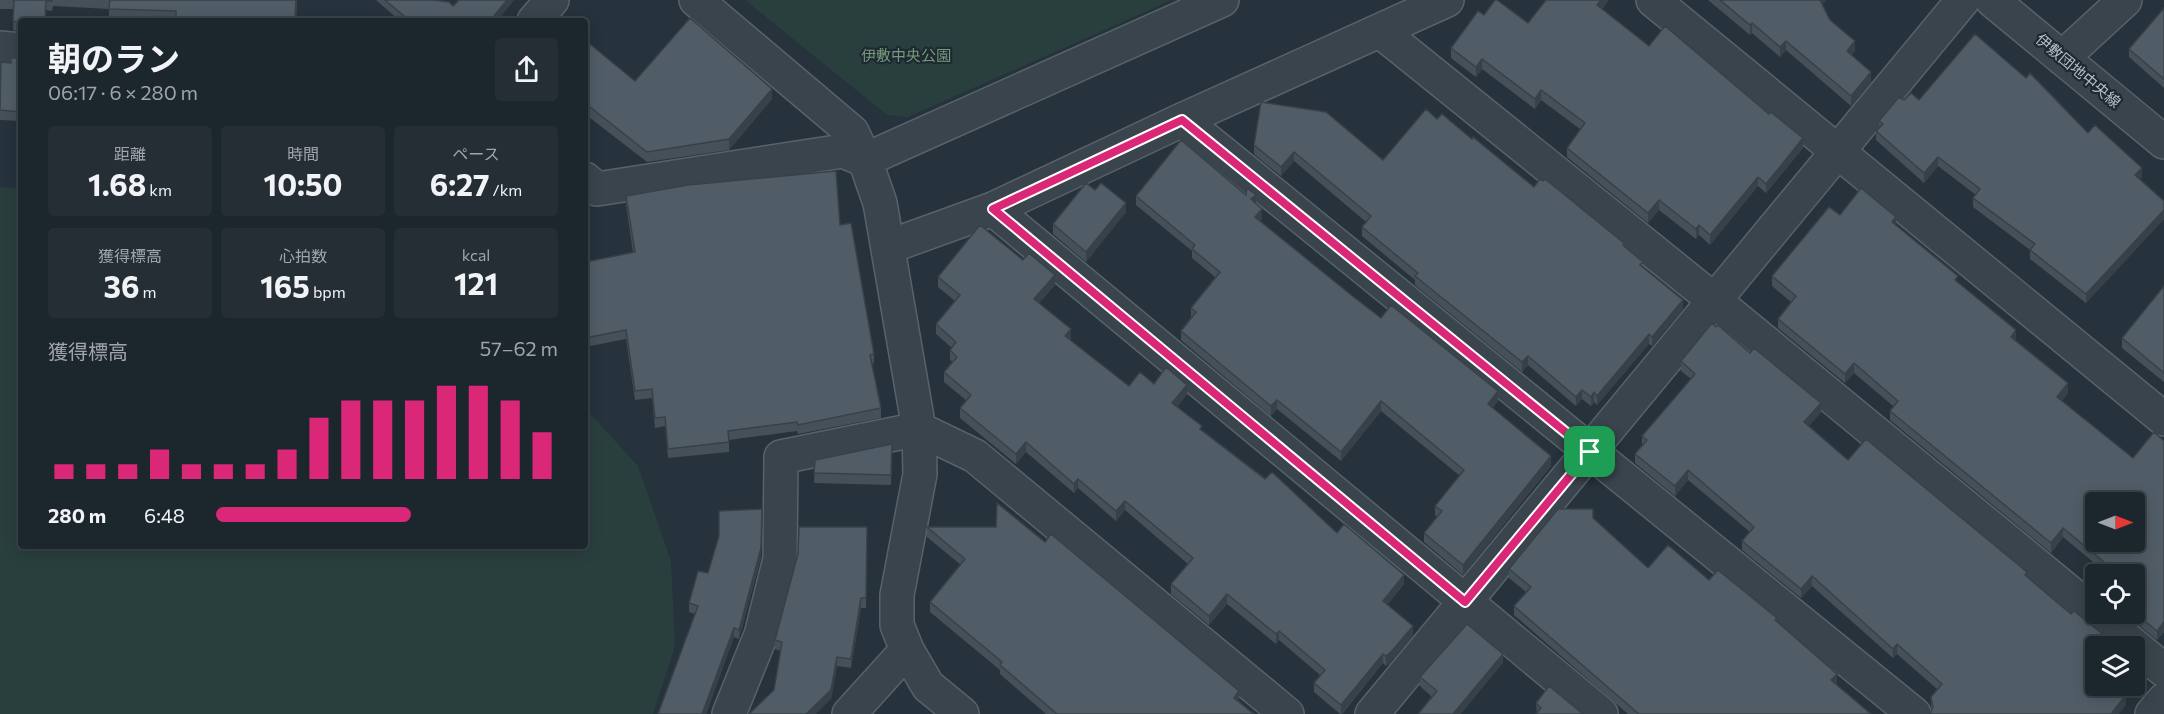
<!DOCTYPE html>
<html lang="ja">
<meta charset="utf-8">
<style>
body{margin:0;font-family:Commissioner,"Noto Sans JP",sans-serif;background:#252e35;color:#f1f3f6;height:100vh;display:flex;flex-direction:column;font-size:22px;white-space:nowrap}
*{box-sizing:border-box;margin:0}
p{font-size:20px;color:#a0a5aa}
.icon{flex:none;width:33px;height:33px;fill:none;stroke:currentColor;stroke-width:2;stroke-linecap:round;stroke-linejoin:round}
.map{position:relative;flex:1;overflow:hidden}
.drawer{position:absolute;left:18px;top:18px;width:570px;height:531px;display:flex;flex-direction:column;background:#1c262d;border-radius:6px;box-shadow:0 3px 15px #0003,0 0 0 2px #3a4349}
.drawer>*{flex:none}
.needle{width:39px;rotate:90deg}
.controls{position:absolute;left:2085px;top:492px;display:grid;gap:12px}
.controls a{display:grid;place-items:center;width:60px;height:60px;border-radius:6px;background:#1c262d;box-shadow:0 3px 15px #0003,0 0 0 2px #3a4349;font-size:30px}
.pin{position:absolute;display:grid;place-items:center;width:51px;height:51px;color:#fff;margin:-26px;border-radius:12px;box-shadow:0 3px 9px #0006}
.round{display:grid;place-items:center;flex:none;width:63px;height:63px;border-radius:6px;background:#252e35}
.head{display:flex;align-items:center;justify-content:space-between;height:102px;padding:0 30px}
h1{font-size:33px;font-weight:700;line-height:45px}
.metrics{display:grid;grid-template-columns:repeat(3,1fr);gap:9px;height:102px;padding:6px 30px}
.metrics div{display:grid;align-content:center;border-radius:6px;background:#252e35;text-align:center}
.metrics b{font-size:30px;font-weight:700}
.metrics small{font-size:16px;font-weight:400}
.metrics p{font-size:16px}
.chart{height:168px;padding:12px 30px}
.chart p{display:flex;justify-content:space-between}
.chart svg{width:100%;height:108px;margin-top:6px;stroke:#db2777;stroke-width:6}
ul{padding:0 30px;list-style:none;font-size:20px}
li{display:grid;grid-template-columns:96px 72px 1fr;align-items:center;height:45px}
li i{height:15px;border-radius:8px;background:#db2777}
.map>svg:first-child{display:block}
.green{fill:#293f3e}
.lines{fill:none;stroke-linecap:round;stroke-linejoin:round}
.minor-casing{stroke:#58626a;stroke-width:36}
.minor{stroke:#3a444c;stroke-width:33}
.wall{fill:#455059}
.shaded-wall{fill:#384148}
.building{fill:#505d67;stroke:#384148;stroke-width:1.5;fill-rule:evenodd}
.route-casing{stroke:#fff;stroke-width:12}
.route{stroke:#db2777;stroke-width:8}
.labels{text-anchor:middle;stroke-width:4.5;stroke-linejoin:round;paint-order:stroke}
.park-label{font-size:15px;fill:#769b7a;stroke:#1f2932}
.street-label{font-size:15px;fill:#b6bfc8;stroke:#1f2932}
</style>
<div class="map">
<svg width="2164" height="714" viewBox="0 0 2164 714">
<rect width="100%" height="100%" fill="#26323c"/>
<path class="green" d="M745,0H1172L908,117L887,115Z
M0,187L21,189V546H585V408L638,466L671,561L675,647L653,714H0Z"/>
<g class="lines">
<g class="minor-casing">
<path id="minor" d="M696,0L852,132L865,160L880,203L919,429L920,474L897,595V625L907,650L928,686L962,714
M1653,0L2164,419
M1992,0L2164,142
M534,21L552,0
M1380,31L1715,301L2164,670
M0,48L21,50
M2062,58L2125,0
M1182,120L1914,714
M585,179L597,189L843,151L865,160L1222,0
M993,209L1601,714
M888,247L993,209L1182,120L1447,0
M729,714L761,635L780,559L781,457L919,429L975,456L1287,714
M849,714L907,650
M1372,714L1963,0
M2152,714L2164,700"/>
</g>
<use href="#minor" class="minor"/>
</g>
<path class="wall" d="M0,0H297L296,21H176L109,18V9L53,6L52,11L46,10L21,21V32L13,30L14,9H0Z
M376,0H433L453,6L459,0H514L497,21H400Z
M1609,0L1602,9L1649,46L1803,148L1766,193L1758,186L1710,245L1699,235L1696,239L1659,210L1648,223L1567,157V148L1580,129L1541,100L1535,109L1482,69L1476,77L1451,58V48L1528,23Z
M1708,0H1826L1822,5L1830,20L1855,51L1851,55L1871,82L1851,106L1786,50L1780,57L1752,33L1750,35Z
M2164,8V88L2129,57V49Z
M585,40L635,81L772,99L729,150L647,162L585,114Z
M21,58V121L0,120V65L11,63Z
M1904,100H1919L2088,133L2142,177L2140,179L2164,201V219L2086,303L2030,259V250L1973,207V198L1976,195L1938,166L1924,183L1876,140V131L1879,128V121Z
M1437,119L1472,139L1534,187L1624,247L1683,309L1652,346L1649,344L1597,405L1594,402L1591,406L1582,399L1576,406L1528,365L1522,372L1415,285V280L1362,236V227L1366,222L1294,161L1281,176L1254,154V145L1383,160Z
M1095,190L1126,212L1086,262L1053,234V224Z
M626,196L840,225L874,354V363L872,364L881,408V418L798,434L797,431L729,440V452L668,458L665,426L655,428L652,398L635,400L626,339L585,347V262L633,252L626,205Z
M1136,196L1256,203L1262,218L1260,221L1350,294L1381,318L1498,401L1492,408L1551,466L1463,575L1424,542V533L1437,516L1435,515V506L1460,476L1381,411L1341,461L1277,409L1271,416L1181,340V331L1191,317V308L1215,277L1192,258V251L1136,205Z
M1840,215L1896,226L1958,282L2068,393L2062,401L2133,458L2164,441V632L2157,640L2125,614H2134V574L2104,571L2063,537L2051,553L1890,420V411L1893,406L1854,373L1845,383L1778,328V319L1791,302L1772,286V276Z
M1023,260L1055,285L1039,303L1071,338L1070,340L1129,386L1154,384L1187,394L1177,407L1202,430L1404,584L1387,605L1413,635L1391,662L1386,666L1383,663L1342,714H1340L1314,692V683L1320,675L1279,640L1276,644L1227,604L1209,625L1171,594V584L1188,564L1125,510L1116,521L1078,488L1074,493L1026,452L1016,464L960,418V408L967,401L944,382V372L953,362L950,360V350L952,348L936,334V324L955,301L938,287V277Z
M2164,286V382L2122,348V338Z
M1681,361L1821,412L1809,426L1848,460L2027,577L2123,693L2126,705L1931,710V697L1937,689L1897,654L1893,658L1812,586L1801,598L1742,550V541L1750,532L1688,480L1675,496L1635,463V454L1642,445V436L1691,379L1681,371Z
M892,444L891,485L814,483L815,460Z
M1593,518L1648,568L1709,580L1777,622L1837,684L1836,685L1871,714H1628L1514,615V606L1526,592L1509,578V569Z
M867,527L866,608H861L851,668L837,666L831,699L774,690L781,651L775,649V640L798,554Z
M927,527L1239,701L1254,714H1046L1000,674V670L930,612V602L961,565L927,537Z
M719,537L761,557L739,639L734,637L706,714H658L695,614L689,612V603L708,573Z
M1503,663L1432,697L1420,686V677Z
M1536,703L1583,714L1537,713Z"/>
<path class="shaded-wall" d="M507,0H514L497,21H490Z
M1601,0H1609L1597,15V5Z
M1819,0H1826L1819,8Z
M1752,23V33L1750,35V25Z
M1786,41V50L1780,57V47Z
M1855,41V51L1847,61V51Z
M1482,59V69L1476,77V67Z
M1871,72V82L1851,106V96Z
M772,89V99L729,150V139Z
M1541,90V100L1535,109V99Z
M1803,138V148L1766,193V184Z
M1294,152V161L1281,176V167Z
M1938,157V166L1924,183V173Z
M2142,168V177L2135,184V175Z
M1758,177V186L1710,245V235Z
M1256,195V204L1251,199Z
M1659,200V210L1648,223V213Z
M1126,203V212L1086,262V252Z
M1262,209V218L1255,226V217Z
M2164,210V219L2086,303V294Z
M1896,217V227L1892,222Z
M1699,225V235L1696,239V229Z
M1055,275V285L1034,309V299Z
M1683,300V309L1652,346V337Z
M1071,329V338L1065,346V336Z
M2016,330V340L2011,347V337Z
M1649,334V344L1597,405V396Z
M1528,356V365L1522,372V362Z
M1854,363V373L1845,383V374Z
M2068,383V393L2057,407V397Z
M1187,385V394L1172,413V403Z
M1582,390V399L1576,406V397Z
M1498,391V401L1488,414V404Z
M1594,392V402L1591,406V397Z
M1277,400V409L1271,416V406Z
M1381,401V411L1341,461V452Z
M1821,403V412L1804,432V422Z
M1026,442V452L1016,464V454Z
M1551,456V466L1463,575V565Z
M1688,470V480L1675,496V486Z
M1078,479V488L1074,493V484Z
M1125,501V510L1116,521V511Z
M762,509L761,557L739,639V630Z
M2063,528V537L2051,553V543Z
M1404,575V584L1383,610V601Z
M1812,576V586L1801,598V589Z
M1227,594V604L1209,625V616Z
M861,598V608L851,668V659Z
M2164,622V632L2157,640V631Z
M1413,626V635L1391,662L1386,666V656Z
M734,628V637L706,714H702Z
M1279,631V640L1276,644V634Z
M1897,644V654L1893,658V649Z
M1383,654V663L1341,714V705Z
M1503,654V663L1461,714H1453Z
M837,657V666L831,699L816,714H806Z
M1837,674V684L1831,690V680Z
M2121,686H2129L2118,698V689Z
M1239,691V701L1234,707V698Z
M2126,695V705L2119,714H2111Z"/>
<path class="building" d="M14,0H52V1H46L45,21H21V23L13,21Z
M110,0H296L295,21H176V11L109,9Z
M385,0H433L449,2L453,6L459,0H507L490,21H410Z
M1495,0H1497L1528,23L1546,0H1601L1597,5L1649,46L1665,26L1769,114L1771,112L1803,138L1766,184L1758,177L1710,235L1699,225L1696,229L1659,200L1648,213L1567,148L1585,123L1541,90L1535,99L1482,59L1476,67L1451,48L1478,11L1484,15Z
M1720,0H1820L1830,20L1855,41L1847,51L1871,72L1851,96L1786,41L1780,47L1752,23L1750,25Z
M2164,8V79L2129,49Z
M690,18L772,89L729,139L647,152L585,103V40L635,81Z
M1975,34L2026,78L2030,73L2088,133L2095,125L2142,168L2135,175L2164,201V210L2086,294L2030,250L2035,244L1973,198L1980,189L1938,157L1924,173L1876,131L1883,124L1879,121L1899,97L1904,100L1911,93L1919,100Z
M11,58H21V112L0,110L1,62L11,63Z
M1261,102L1326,112L1383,160L1426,109L1437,119L1442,114L1472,139L1473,137L1534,187L1540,179L1543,181L1545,179L1624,243L1623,245L1643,262L1640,265L1683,300L1652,337L1649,334L1597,396L1594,392L1591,397L1582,390L1576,397L1528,356L1522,362L1415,276L1418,273L1362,227L1371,216L1294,152L1281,167L1254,145Z
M1181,140L1246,195L1247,188L1256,195L1251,199L1262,209L1255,217L1350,294L1381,318L1391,305L1498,391L1488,404L1551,456L1463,565L1424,533L1442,511L1435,506L1464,470L1381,401L1341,452L1277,400L1271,406L1181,331L1196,312L1191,308L1220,272L1192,249L1195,245L1136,196Z
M836,171L840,225L851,223L874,354L870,355L881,408L798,425L797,422L728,431L729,442L668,449L665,417L655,418L652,389L635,391L626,330L585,338V262L635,252L626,196L688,185Z
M1086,183L1095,190L1101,183L1126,203L1086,252L1053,224Z
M1861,188L1896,217L1892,222L1958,276L1955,280L2016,330L2011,337L2068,383L2057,397L2133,458L2154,432L2164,441V622L2157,631L2134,612V574H2102L2109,566L2063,528L2051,543L1890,411L1898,401L1854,363L1845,374L1778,319L1796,296L1772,276L1829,207L1840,215ZM2096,502H2134V542H2096Z
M980,225L1023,260L1029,253L1055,275L1034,299L1071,329L1065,336L1129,386L1140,372L1154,384L1166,367L1187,385L1172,403L1202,426L1200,429L1265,479L1272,472L1337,533L1344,524L1404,575L1383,601L1413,626L1391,652L1386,656L1383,654L1341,705L1314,683L1325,670L1279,631L1276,634L1227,594L1209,616L1171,584L1193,558L1125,501L1116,511L1078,479L1074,484L1026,442L1016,454L960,408L971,395L944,372L957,357L950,350L956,342L936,324L960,295L938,277Z
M2164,286V373L2122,338Z
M1712,323L1716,327L1718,325L1750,353L1754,348L1821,403L1804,422L1848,460L1866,439L2027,572L2025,575L2071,614L2074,611L2117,646H2096V686H2121L2118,689L2126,695L2111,714H1930L1933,707L1931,697L1942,684L1897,644L1893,649L1812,576L1801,589L1742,541L1754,527L1688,470L1675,486L1635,454L1647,440L1642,436L1695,374L1681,361Z
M892,444L891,475L814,473L815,460Z
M997,503L1045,542L1051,534L1239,691L1234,698L1254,714H1057L1000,665L1002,662L930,602L965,559L927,527H996Z
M762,509L761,548L739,630L734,628L702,714H658L698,606L689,603L698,571L708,573L719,536V511Z
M1558,509H1593V518L1648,568L1668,545L1709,580L1718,570L1777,618L1775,620L1837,674L1831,680L1871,714H1639L1514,606L1531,587L1509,569Z
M799,527H867L866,598H861L851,659L837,657L831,690L806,714H749L774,690L782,642L775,640L798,554Z
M1467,624L1503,654L1453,714H1418L1437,691L1420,677Z
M1549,686L1583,714H1536L1541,708L1536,703Z"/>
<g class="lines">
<g class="route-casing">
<path id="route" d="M1182,120L1590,452L1465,602L993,209Z"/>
</g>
<use href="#route" class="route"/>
</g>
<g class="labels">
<g class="park-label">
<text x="906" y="61">伊敷中央公園</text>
</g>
<g class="street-label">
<text transform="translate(2078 71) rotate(40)" y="5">伊敷団地中央線</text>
</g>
</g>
</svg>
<div class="controls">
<a><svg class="needle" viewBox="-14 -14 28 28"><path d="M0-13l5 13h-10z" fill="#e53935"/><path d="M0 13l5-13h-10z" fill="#a0a5aa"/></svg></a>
<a><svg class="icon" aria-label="locate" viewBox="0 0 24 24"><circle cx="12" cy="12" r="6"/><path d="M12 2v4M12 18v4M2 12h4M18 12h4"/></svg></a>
<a><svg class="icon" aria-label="layers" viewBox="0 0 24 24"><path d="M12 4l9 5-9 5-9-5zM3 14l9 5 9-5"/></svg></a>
</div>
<div class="pin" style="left:1590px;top:452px;background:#1e9e55"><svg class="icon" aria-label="arrive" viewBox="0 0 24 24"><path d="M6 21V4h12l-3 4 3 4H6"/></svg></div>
<section class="drawer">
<div class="head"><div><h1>朝のラン</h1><p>06:17 · 6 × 280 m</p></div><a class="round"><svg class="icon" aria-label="share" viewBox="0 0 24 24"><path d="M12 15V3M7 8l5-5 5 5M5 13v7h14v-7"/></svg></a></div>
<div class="metrics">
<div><p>距離</p><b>1.68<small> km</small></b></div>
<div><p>時間</p><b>10:50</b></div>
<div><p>ペース</p><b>6:27<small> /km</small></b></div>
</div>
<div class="metrics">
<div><p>獲得標高</p><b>36<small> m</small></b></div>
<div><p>心拍数</p><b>165<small> bpm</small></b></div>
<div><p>kcal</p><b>121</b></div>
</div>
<div class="chart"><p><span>獲得標高</span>57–62 m</p>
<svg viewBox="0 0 160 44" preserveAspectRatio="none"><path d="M5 44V38M15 44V38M25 44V38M35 44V32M45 44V38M55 44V38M65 44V38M75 44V32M85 44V19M95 44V12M105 44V12M115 44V12M125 44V6M135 44V6M145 44V12M155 44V25"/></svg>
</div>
<ul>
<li><b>280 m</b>6:48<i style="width:57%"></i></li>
</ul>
</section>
</div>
